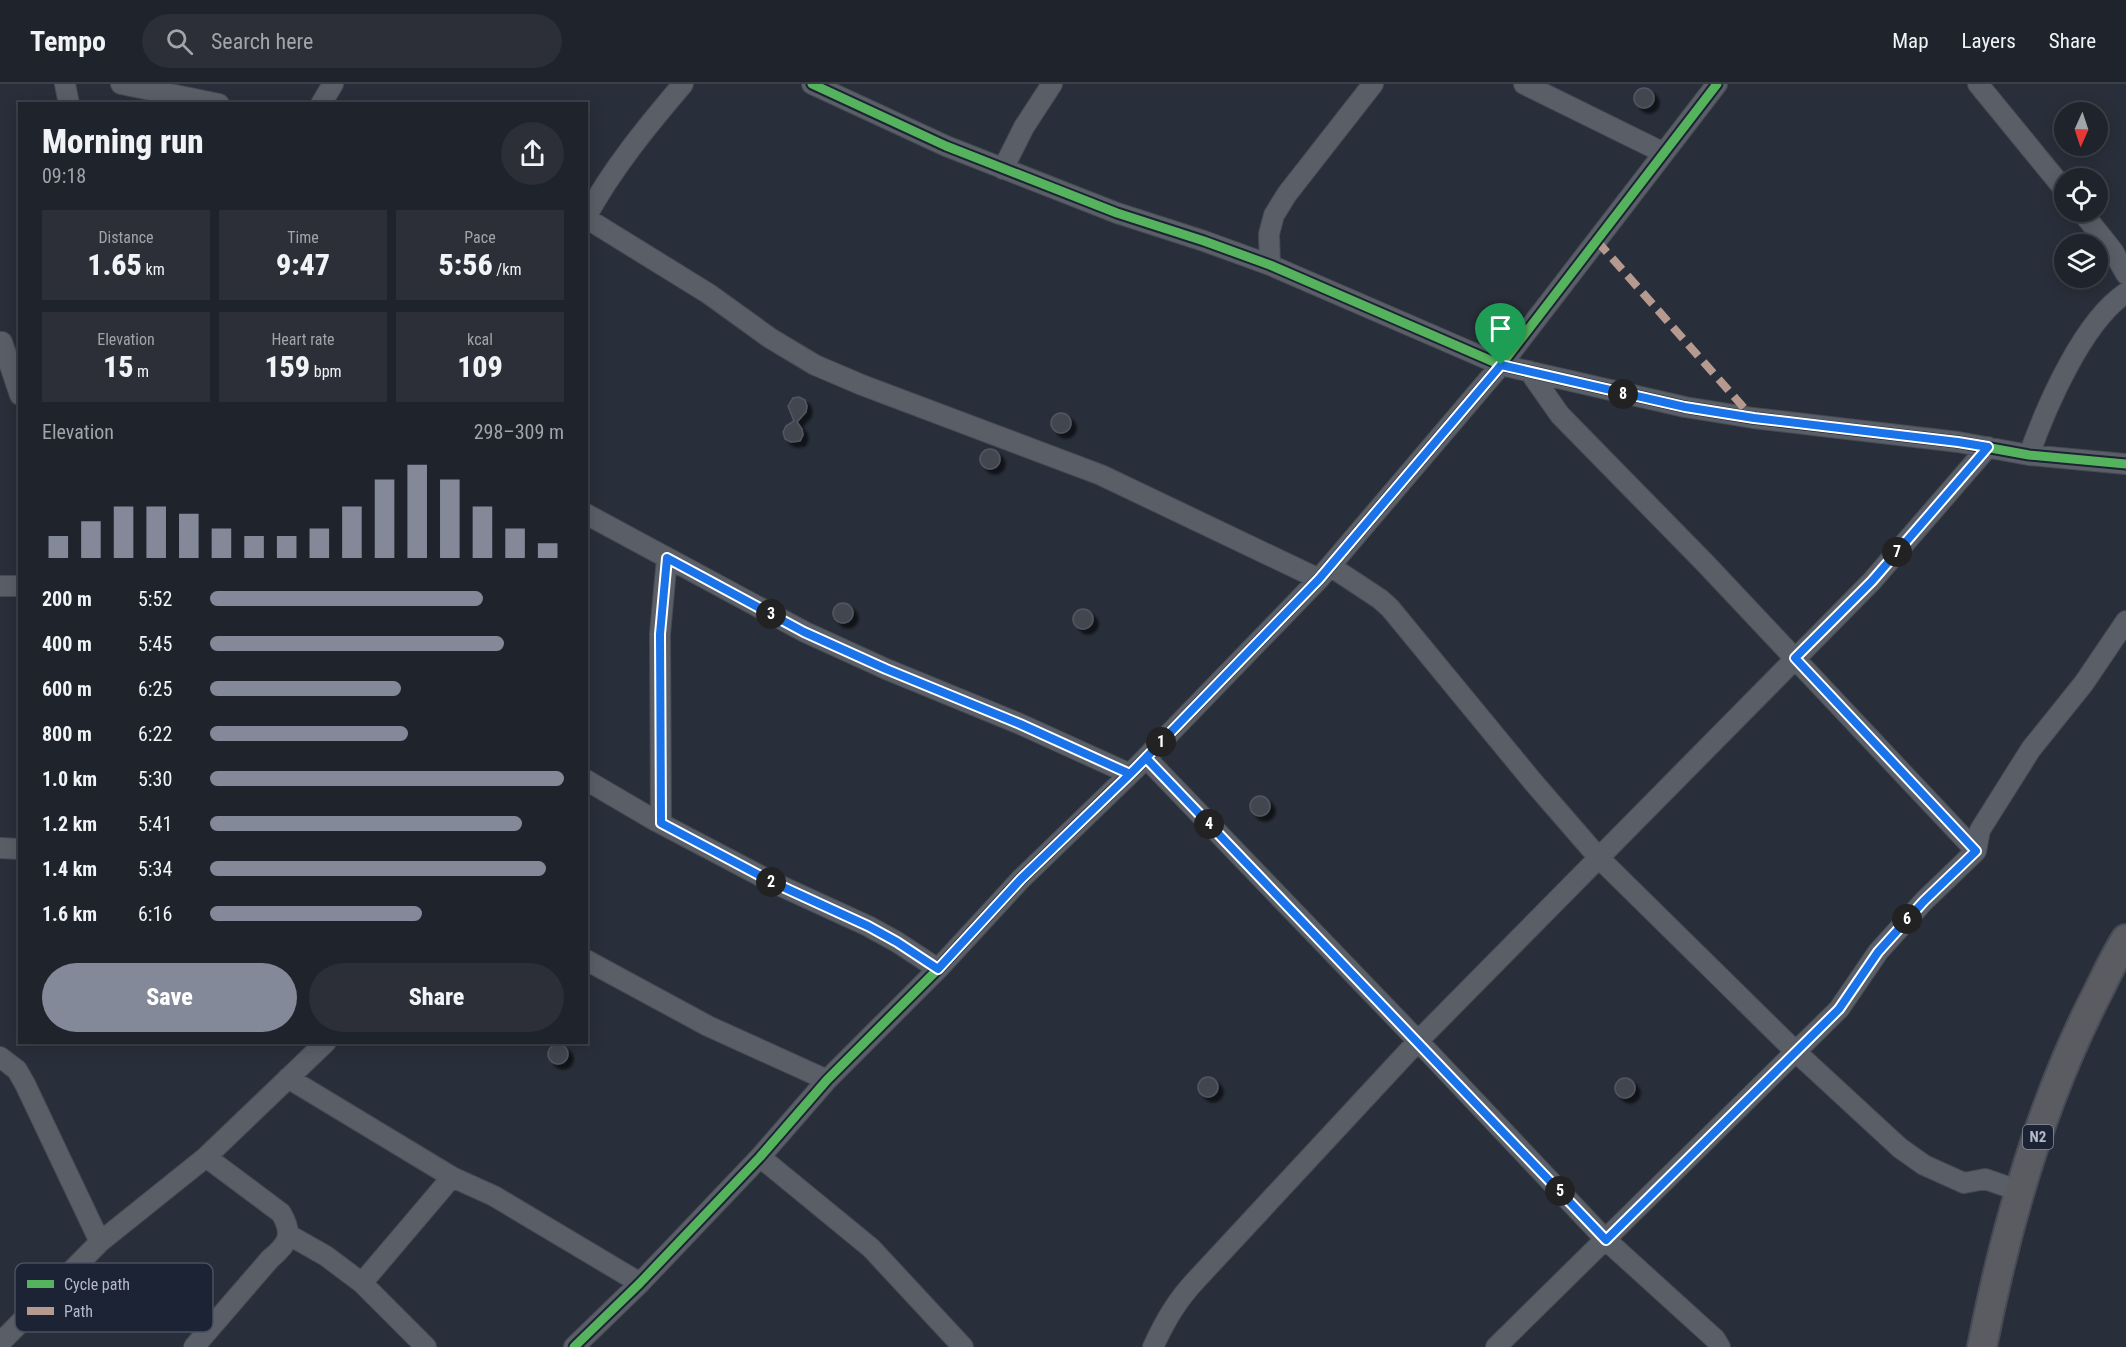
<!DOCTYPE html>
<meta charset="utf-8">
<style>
body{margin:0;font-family:"Roboto Condensed",sans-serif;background:#2c2f38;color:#f1f3f6;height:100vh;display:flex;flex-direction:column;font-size:22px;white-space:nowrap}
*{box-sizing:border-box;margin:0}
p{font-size:20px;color:#a1a4a9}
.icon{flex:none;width:33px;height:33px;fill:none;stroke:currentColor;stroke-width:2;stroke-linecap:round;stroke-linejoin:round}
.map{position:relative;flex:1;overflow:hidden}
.side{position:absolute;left:18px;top:18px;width:570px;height:942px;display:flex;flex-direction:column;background:#1f232c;border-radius:0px;box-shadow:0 3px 15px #0003,0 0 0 2px #3c4048}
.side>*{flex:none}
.needle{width:39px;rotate:183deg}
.fabs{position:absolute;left:2054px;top:18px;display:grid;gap:12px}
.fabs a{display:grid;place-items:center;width:54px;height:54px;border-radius:50%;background:#1f232c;box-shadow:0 3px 15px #0003,0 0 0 2px #3c4048;font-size:30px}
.pin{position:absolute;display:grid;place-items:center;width:51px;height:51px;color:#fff;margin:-62px -26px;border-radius:50% 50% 50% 0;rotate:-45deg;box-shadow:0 0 6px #0007}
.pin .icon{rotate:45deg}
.km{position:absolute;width:30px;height:30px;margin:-15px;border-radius:50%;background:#222;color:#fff;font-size:16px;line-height:30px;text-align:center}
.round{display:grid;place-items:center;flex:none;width:63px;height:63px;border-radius:32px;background:#2c2f38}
.overview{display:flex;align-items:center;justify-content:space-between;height:102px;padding:0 24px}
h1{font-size:33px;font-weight:800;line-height:45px}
.stats{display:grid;grid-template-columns:repeat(3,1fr);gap:9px;height:102px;padding:6px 24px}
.stats div{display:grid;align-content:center;border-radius:0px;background:#2c2f38;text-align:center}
.stats b{font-size:30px;font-weight:800}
.stats small{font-size:16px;font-weight:400}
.stats p{font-size:16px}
.chart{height:168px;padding:12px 24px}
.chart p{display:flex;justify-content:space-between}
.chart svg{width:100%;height:108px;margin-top:6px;stroke:#838998;stroke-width:6}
.cta{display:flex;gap:12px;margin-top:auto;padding:12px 24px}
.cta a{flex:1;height:69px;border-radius:36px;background:#838998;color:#fff;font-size:24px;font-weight:800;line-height:69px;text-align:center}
.cta a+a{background:#2c2f38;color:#f1f3f6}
ul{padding:0 24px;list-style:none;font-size:20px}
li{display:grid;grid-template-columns:96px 72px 1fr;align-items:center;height:45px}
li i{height:15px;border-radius:8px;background:#838998}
header{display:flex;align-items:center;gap:36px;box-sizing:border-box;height:84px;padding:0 30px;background:#1f232c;border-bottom:2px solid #3c4048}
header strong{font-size:28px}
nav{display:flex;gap:33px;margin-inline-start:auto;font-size:21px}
.search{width:420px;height:54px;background:#2c2f38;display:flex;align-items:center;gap:15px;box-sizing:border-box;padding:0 21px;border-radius:33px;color:#a1a4a9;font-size:22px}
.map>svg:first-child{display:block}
.building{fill:#424750;stroke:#515761;stroke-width:1.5;filter:url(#shadow)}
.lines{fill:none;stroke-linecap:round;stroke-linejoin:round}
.minor-casing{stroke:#464a52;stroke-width:22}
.highway-casing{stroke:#464b55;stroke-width:32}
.minor{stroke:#5a5e67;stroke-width:20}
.highway{stroke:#5b5c61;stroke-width:28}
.quiet{stroke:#b69a8f;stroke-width:8;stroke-dasharray:15 8;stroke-linecap:butt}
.cycleway-casing{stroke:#1c2335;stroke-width:13}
.cycleway{stroke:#56b35d;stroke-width:9}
.route-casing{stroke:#fff;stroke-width:12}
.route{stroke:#1a73e8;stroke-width:8}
.labels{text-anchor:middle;stroke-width:6;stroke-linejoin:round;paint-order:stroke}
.shield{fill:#1c2335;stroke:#868d9d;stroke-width:1.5}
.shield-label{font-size:15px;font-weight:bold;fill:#b4baca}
.key{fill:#1c2335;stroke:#4a5062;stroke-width:1.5}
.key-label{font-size:16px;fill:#b4baca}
</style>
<header>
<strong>Tempo</strong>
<div class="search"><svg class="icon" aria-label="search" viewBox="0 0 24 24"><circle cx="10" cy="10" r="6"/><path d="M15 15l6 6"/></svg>Search here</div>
<nav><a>Map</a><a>Layers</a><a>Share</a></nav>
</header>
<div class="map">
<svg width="2126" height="1263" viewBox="0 0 2126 1263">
<defs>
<filter id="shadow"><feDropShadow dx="5" dy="5" stdDeviation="1.5" flood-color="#0009"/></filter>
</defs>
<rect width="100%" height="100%" fill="#292f3a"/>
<path class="building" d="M1634 14a10 10 0 1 1 20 0a10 10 0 1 1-20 0Z
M799,313L805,316L807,322L806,328L797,338L802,345L803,351L800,357L791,358L785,355L783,348L786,342L794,337L788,322L793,314Z
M1051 339a10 10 0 1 1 20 0a10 10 0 1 1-20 0Z
M980 375a10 10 0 1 1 20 0a10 10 0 1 1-20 0Z
M833 529a10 10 0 1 1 20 0a10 10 0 1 1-20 0Z
M1073 535a10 10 0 1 1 20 0a10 10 0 1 1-20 0Z
M1250 722a10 10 0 1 1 20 0a10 10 0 1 1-20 0Z
M548 970a10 10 0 1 1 20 0a10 10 0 1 1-20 0Z
M1198 1003a10 10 0 1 1 20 0a10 10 0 1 1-20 0Z
M1615 1004a10 10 0 1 1 20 0a10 10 0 1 1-20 0Z"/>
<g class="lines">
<g class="minor-casing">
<path id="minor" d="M65,0L69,20
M121,0L219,20
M812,0L946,62L1117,129L1204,157L1270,181L1501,281L1685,323L1753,334L1958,358L2029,371L2126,380
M1524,0L1664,69
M1978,0L2064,105
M321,20L333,0
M1003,85L1024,43L1052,0
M2082,128L2113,167L2126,190
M586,133C612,85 648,41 683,0
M586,134L709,210L770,254L815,281L862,301L1101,391L1319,495
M1270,181L1269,150L1274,131L1287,110L1373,0
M2,258L20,311
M1529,287L1560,331L1705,479L1976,767
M2029,371C2046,323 2083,237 2126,209
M586,430L805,548L886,585L1020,640L1130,690
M1330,482L1380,515L1390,524L1534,699L1599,774L1796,968L1900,1064L1924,1081L1964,1099L1985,1095L2020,1107
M0,502H20
M1146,674L1418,957L1606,1156L1715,1255L1720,1263
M586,696L656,737L772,798L868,842L897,858L938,885
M661,739L660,550L667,474
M0,764L20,765
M586,876L708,942L827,996
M0,973L17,986L25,1000L100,1158
M288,994L452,1093L494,1112L640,1199
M760,1073L871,1164L963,1263
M289,1151L326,1172L362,1199L426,1263
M362,1199L452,1093
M0,1259L100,1158L206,1073L326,958
M194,1263L270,1175C288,1160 294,1151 281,1129L206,1073
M574,1263L640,1199L760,1073L827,996L938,885L1021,795L1137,683L1319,495L1501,281L1717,0
M1153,1263C1165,1237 1177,1216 1197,1195L1418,957L1872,497L1988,363
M1496,1263L1839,925L1878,868L1924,817L1976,767L1980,746L2031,665L2084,599L2126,537"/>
</g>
<g class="highway-casing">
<path id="highway" d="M1982,1263C2006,1141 2041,1018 2098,908C2107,890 2115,872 2126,855"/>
</g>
<use href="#minor" class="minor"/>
<use href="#highway" class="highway"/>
<path class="quiet" d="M1597,157L1753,334"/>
<g class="cycleway-casing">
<path id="cycleway" d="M812,0L946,62L1117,129L1204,157L1270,181L1501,281L1685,323L1753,334L1958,358L2029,371L2126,380
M574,1263L640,1199L760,1073L827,996L938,885L1021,795L1137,683L1319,495L1501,281L1717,0"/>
</g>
<use href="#cycleway" class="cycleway"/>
</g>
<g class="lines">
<g class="route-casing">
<path id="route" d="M1501,281L1319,495L1137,683L1130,690L1021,795L938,885L897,858L868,842L772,798L661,739L660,550L667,474L804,548L886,585L1020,640L1130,690L1146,674L1606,1156L1839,925L1878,868L1924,817L1976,767L1795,574L1872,497L1988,363L1958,358L1754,334L1685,323L1501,281"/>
</g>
<use href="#route" class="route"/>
</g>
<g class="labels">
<rect class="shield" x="2023" y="1041" width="30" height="24" rx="4.5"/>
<g class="shield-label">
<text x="2038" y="1058">N2</text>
</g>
</g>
<rect x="15" y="1179" width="198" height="69" rx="9" class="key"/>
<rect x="27" y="1196" width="27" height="8" fill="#56b35d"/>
<rect x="27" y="1223" width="27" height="8" fill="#b69a8f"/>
<g class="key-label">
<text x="64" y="1206">Cycle path</text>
<text x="64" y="1233">Path</text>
</g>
</svg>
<div class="fabs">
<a><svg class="needle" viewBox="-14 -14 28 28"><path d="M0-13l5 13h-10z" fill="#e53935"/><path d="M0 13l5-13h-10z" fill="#a1a4a9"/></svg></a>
<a><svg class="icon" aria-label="locate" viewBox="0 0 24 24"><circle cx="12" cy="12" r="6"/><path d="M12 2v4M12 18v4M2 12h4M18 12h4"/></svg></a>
<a><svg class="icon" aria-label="layers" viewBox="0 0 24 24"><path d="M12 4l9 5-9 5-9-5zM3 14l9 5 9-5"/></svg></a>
</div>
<div class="pin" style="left:1501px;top:281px;background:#1e9e55"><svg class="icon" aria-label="arrive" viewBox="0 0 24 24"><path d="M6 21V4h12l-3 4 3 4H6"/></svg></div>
<b class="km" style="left:1161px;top:658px">1</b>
<b class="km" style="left:771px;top:798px">2</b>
<b class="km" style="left:771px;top:530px">3</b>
<b class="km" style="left:1209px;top:740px">4</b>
<b class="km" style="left:1560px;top:1107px">5</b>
<b class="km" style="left:1907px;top:835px">6</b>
<b class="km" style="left:1897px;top:468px">7</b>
<b class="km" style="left:1623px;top:310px">8</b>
<section class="side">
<div class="overview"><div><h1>Morning run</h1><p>09:18</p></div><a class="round"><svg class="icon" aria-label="share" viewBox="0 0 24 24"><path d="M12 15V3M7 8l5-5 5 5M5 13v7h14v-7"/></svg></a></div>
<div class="stats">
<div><p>Distance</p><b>1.65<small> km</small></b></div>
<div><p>Time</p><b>9:47</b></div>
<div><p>Pace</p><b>5:56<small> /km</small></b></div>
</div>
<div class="stats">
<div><p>Elevation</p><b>15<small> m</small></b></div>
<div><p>Heart rate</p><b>159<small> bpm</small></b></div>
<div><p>kcal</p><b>109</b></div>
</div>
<div class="chart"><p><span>Elevation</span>298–309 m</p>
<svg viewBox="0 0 160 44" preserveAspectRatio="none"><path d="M5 44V35M15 44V29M25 44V23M35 44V23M45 44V26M55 44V32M65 44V35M75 44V35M85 44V32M95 44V23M105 44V12M115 44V6M125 44V12M135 44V23M145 44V32M155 44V38"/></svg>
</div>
<ul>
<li><b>200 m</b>5:52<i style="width:77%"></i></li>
<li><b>400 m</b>5:45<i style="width:83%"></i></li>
<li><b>600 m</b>6:25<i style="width:54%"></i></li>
<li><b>800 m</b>6:22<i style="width:56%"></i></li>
<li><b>1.0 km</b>5:30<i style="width:100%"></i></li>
<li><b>1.2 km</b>5:41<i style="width:88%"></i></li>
<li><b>1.4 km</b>5:34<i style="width:95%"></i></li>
<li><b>1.6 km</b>6:16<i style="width:60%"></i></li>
</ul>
<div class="cta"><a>Save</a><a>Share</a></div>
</section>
</div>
